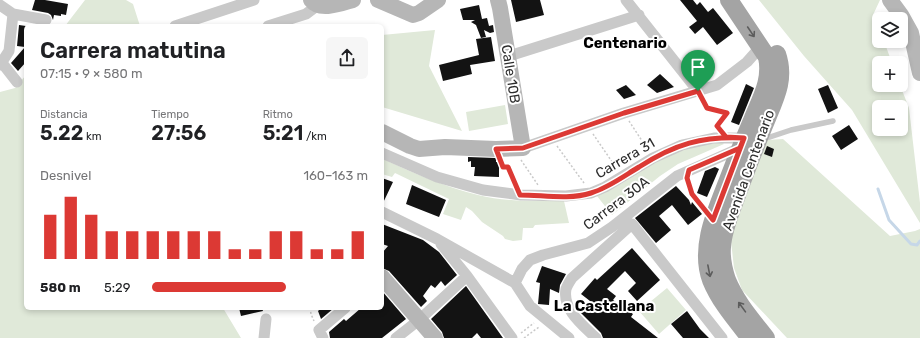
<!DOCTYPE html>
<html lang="es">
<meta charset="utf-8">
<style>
body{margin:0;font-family:Rubik,sans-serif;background:#f6f6f6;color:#202124;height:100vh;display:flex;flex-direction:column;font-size:15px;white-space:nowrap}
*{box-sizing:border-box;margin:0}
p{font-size:13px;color:#757577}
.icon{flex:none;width:22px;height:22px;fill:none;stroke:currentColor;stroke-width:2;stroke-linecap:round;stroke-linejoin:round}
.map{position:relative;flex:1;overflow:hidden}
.sheet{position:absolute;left:24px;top:24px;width:360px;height:286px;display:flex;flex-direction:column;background:#fff;border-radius:6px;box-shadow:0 2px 6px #0003}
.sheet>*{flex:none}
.tools{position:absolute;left:872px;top:12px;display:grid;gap:8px}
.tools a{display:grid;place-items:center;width:36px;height:36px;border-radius:6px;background:#fff;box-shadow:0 2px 6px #0003;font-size:20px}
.pin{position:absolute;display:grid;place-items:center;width:34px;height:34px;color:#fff;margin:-41px -17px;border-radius:50% 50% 50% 0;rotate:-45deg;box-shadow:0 0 4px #0007}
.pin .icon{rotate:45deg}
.round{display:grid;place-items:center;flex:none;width:42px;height:42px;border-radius:6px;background:#f6f6f6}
.head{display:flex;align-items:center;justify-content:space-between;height:68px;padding:0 16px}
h1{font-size:22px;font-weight:600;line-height:30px}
.metrics{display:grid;grid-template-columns:repeat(3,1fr);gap:6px;height:68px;padding:4px 16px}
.metrics div{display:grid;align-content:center}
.metrics b{font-size:20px;font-weight:600}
.metrics small{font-size:11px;font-weight:400}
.metrics p{font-size:11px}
.chart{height:112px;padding:8px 16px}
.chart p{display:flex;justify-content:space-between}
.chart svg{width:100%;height:72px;margin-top:4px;stroke:#dc3934;stroke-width:6}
ul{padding:0 16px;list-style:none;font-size:13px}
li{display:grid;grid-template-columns:64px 48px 1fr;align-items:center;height:30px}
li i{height:10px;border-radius:5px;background:#dc3934}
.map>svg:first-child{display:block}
.green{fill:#e0e9d9;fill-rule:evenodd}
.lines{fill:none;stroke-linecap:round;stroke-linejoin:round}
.stream{stroke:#c6d7e8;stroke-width:3}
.building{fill:#131313}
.path{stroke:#c9c9c9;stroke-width:1.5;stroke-dasharray:2 2;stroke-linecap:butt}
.lane{stroke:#c9c9c9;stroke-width:5.5}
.street{stroke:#c9c9c9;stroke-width:11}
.secondary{stroke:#b6b6b6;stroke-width:16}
.primary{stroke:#a4a4a4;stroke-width:18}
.oneway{stroke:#5c5c5c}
.route-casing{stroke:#fff;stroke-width:8}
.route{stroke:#dc3934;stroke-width:5}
.labels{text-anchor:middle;stroke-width:4;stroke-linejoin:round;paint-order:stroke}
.street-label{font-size:14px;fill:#2c2c2c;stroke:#fff}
.neighbourhood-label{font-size:15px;font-weight:bold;fill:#000;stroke:#fff}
</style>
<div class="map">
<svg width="920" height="338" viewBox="0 0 920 338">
<rect width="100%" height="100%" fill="#fff"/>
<path class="green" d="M85,0H126L133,4L140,26H65Z
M759,0H880L873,15L879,29V41H884L892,63H879V85H900L909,108L920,203V223L852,110L804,56ZM879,107H901V129H879Z
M435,30L429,66L462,131L382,107V35Z
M26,75V308H223L241,338H0V92L15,88Z
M505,105L508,124L469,131L466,112Z
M783,139L890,236L915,231L920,229V338H787L742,290L734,268L731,241L738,209L767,140Z
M722,142L724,144L678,164L660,176L612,215L597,196L622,183L647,167L686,147Z
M383,159C414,173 445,187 478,195C506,202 536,201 564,201L569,223L535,225L533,228H523L522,240L513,241L505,239L503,236L482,222L472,211L466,207L461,220L443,214L449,199L395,173L392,177L382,174V160Z
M667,288L686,310L659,334L639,311Z"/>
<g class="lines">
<path class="stream" d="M878,189L889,220L911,244L917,245L920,241"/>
</g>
<path class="building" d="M35,0H45L68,4L66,15L61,14V16L54,15L53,20L51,15L48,13L32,10Z
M511,0H540L544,15L516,22Z
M680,0H693L697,5L700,2L708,12L713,8L733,33L717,45L703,27L695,34L689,27L697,21Z
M479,5L482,19L487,18L489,26L493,25L494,32L490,33L484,30L486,37L481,38L476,25L471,22L475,20H463L460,9Z
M19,25L26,26V62L18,71L11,63L25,47L17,46Z
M491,37L495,61L470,65L472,74L443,81L439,65L479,55L476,39Z
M660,74L674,87L657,93L647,85Z
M746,84L754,88L739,125L731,122Z
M626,85L636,95L624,99L616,90Z
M828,85L838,108L828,113L818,89Z
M849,125L858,139L841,150L832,136Z
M767,146L774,149L772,157L764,154Z
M468,157L496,158V162H499V177L474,176L475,167H471V161L468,162Z
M715,167L719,169L707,197L697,193L705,171Z
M382,178L393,182L382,205Z
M412,185L446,200L439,217L406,204Z
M676,186L689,200L691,205L692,202L702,214L688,225L672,205L659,216L671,230L656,243L635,218Z
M382,224L423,240L439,252L457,275L445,286L441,281L435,288L431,285L423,296L427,301L421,307L389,271L382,268V253L388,246L382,244Z
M632,248L660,280L637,301L628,291L636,283L625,271L607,289L616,296L613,300L633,314L631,317L658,338H603L601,333L581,313L590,301L581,294L595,278L597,280Z
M542,266L566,274L560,285L559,293L550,289L549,305L538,304L540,283L536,282Z
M466,286L503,338H481L477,333L472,338H444L442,332L431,319Z
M382,291L406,319L382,338H330L329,332L344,319L346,321L361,308H382Z
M239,308H262L263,311L241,316Z
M321,308H334L321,319L318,311Z
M687,311L700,329L709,338H683L671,324Z"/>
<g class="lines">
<path class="path" d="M703,100L707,108L727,113L717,126L719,128
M629,121L648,150
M593,134L617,169
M557,146L584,183
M521,160L538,185
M501,162L503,167H508L516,185
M310,308L311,314L314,321
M521,333L534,323
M524,338L539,327"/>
<path class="lane" d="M763,138L770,137L791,130L833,121
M689,170C684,189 700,204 711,218"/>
<path class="street" d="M626,0L698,91
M0,5L13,14L46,20
M175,26L254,0
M268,26L306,14L318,5
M509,56L639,15
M2,63L17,82
M0,65L9,51L13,14
M523,148L624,113L717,85L747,62L755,53
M382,153L437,177L483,190L521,195L566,196L591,193L605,187L653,158L682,145L714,138H749
M382,212L437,239L515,283L530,306L569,338
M441,244L467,276L512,338
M515,283L522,269L530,260L543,255L588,243L612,227L677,176L740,148
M264,338L266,319
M323,338L319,330L345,308
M396,338L419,320L467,276
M596,338C584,326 562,310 566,289C567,286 570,281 572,278L632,224L722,338"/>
<path class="secondary" d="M311,0C320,12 342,3 353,0
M378,0L413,15L419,13L438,0
M890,0L901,15L911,33L920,73
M382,132L410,146L419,149L445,147L496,149L523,148L500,8L498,0
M382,277L435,338"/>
<path class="primary" d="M729,0L767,57C772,80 761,98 753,118C744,139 736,159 728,180C716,211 699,247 711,280C720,302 736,320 750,338
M766,338C752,320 736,302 727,280C724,271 721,258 722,247C723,229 731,212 737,195C747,168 757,142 768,116C777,95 785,77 777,54"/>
</g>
<defs><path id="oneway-shaft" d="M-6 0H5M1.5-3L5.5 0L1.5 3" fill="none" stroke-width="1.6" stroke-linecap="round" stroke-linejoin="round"/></defs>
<g class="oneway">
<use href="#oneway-shaft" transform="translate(751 32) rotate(56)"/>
<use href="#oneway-shaft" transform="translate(709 271) rotate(79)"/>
<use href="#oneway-shaft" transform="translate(742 307) rotate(-126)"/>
</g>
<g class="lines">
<g class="route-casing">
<path id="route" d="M698,91L624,113L523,148L496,149L503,167H508L520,195C543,195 569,200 591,193C608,188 624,176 639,167C675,144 702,136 744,138L740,148L689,170L687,178L692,194L713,220L744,138L726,137L717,126L727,113L707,108L698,91"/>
</g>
<use href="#route" class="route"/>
</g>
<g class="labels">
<g class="street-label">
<text transform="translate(511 74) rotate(81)" y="5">Calle 10B</text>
<text transform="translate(625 158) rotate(-30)" y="5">Carrera 31</text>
<text transform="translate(748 170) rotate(-70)" y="5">Avenida Centenario</text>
<text transform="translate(616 203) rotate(-37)" y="5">Carrera 30A</text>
</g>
<g class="neighbourhood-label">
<text x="625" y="48">Centenario</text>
<text x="604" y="311">La Castellana</text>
</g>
</g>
</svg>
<div class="tools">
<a><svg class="icon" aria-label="layers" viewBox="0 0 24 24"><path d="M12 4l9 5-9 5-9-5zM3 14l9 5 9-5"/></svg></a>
<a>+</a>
<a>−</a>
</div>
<div class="pin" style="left:698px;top:91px;background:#1e9e55"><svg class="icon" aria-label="arrive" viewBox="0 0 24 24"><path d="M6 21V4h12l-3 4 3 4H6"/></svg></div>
<section class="sheet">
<div class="head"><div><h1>Carrera matutina</h1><p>07:15 · 9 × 580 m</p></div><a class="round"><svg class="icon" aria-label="share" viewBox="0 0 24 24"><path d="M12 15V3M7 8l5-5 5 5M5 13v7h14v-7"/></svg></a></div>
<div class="metrics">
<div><p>Distancia</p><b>5.22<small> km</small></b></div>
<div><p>Tiempo</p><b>27:56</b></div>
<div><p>Ritmo</p><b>5:21<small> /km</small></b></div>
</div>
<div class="chart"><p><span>Desnivel</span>160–163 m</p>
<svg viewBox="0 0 160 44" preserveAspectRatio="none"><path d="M5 44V17M15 44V6M25 44V17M35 44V27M45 44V27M55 44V27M65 44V27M75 44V27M85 44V27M95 44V38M105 44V38M115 44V27M125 44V27M135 44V38M145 44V38M155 44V27"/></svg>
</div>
<ul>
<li><b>580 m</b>5:29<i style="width:62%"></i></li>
</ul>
</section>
</div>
